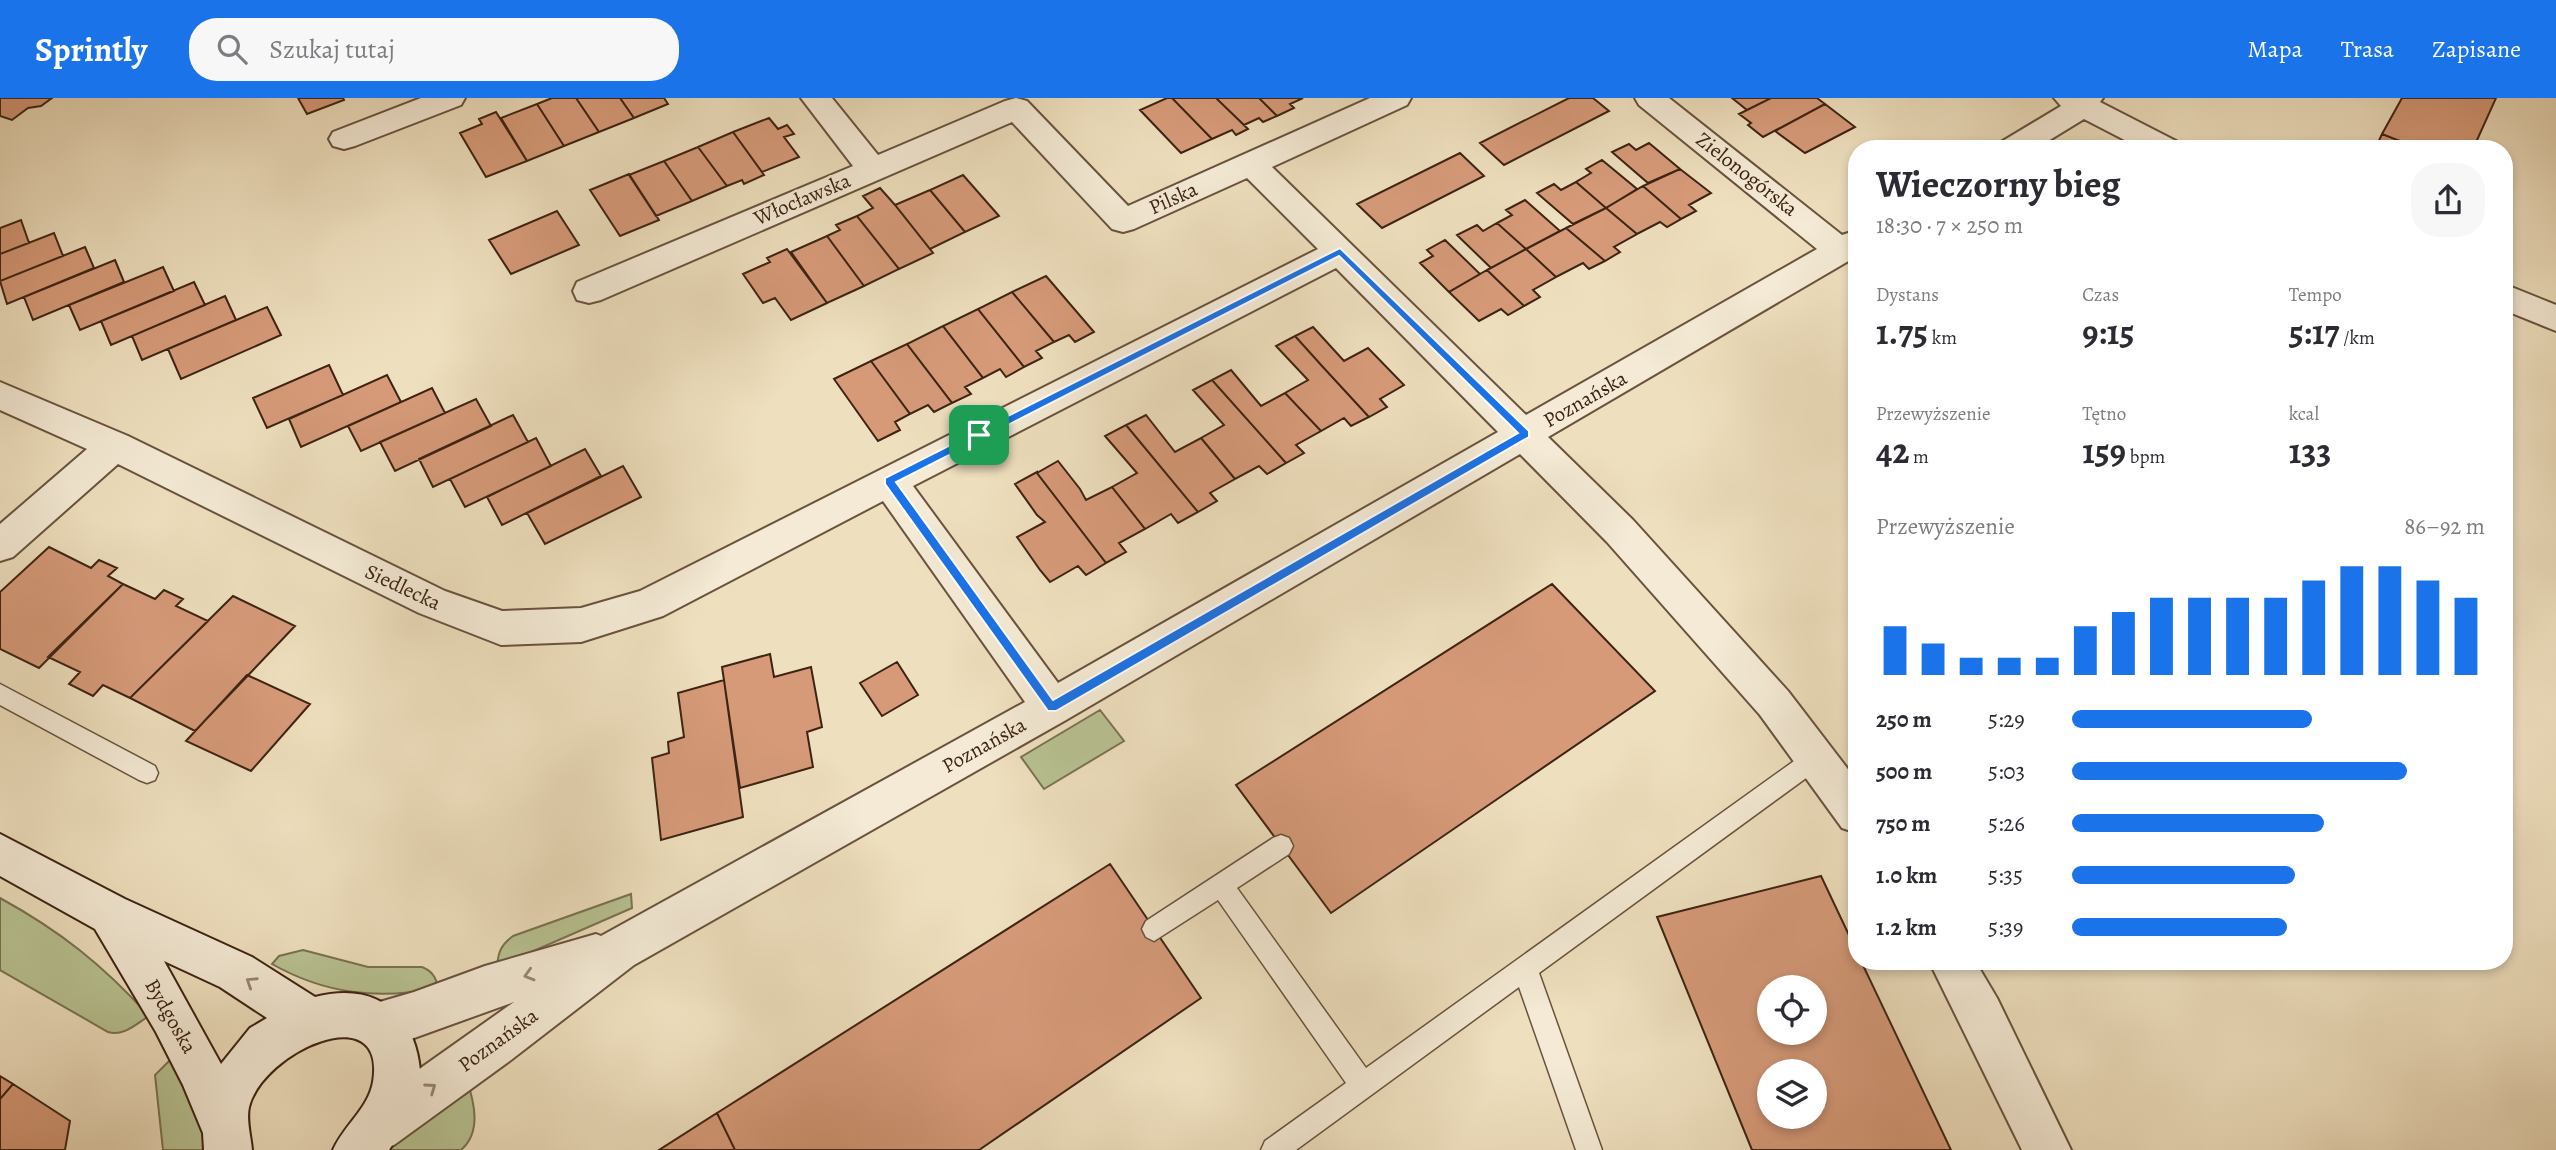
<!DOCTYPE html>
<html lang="pl">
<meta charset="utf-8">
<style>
body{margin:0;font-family:Alegreya,serif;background:#f7f7f7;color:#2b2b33;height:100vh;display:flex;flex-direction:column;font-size:26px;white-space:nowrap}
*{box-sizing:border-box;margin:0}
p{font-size:23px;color:#7c7c81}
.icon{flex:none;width:38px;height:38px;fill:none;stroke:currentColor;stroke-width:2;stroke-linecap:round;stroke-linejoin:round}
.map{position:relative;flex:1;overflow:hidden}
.sheet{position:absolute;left:1848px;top:42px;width:665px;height:830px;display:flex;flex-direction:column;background:#fff;border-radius:28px;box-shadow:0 4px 10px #0003}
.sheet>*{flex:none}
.buttons{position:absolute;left:1757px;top:877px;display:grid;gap:14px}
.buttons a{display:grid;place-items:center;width:70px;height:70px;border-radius:50%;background:#fff;box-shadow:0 4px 10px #0003;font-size:35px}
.pin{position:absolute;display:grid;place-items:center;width:60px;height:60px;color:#fff;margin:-30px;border-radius:14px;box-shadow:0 4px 10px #0006}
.round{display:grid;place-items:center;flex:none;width:74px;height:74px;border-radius:28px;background:#f7f7f7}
.headline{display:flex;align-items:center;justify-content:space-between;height:119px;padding:0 28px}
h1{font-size:38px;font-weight:600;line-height:52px}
.figures{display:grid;grid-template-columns:repeat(3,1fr);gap:10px;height:119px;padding:7px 28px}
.figures div{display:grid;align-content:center}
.figures b{font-size:35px;font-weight:600}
.figures small{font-size:19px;font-weight:400}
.figures p{font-size:19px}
.chart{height:196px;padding:14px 28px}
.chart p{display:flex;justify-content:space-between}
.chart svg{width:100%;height:126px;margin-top:7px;stroke:#1a73e8;stroke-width:6}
ul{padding:0 28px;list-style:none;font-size:23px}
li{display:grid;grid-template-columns:112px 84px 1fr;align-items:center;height:52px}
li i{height:18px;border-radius:9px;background:#1a73e8}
header{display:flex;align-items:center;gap:42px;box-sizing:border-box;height:98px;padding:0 35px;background:#1a73e8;color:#fff}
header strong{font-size:33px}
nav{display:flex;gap:38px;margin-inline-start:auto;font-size:24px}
.search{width:490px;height:63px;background:#f7f7f7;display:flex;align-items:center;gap:18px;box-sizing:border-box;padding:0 24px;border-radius:28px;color:#7c7c81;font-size:26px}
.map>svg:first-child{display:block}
.green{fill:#b8c292;stroke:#7a7252;stroke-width:2}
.building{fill:#d69a79;stroke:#3d2313;stroke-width:2;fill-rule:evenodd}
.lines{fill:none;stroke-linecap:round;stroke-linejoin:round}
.lane-casing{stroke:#69523e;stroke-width:3}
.street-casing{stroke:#69523e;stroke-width:4}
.secondary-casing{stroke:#3d2313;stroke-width:4}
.lane{fill:#f4ead5;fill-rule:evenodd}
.street{fill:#f4ead5;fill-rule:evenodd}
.secondary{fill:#f4ead5;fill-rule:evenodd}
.oneway{stroke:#988674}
.route{fill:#1a73e8;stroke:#fff;stroke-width:2;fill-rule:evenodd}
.labels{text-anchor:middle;stroke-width:5;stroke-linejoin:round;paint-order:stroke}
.street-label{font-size:21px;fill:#3d2313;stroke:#f4ead5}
</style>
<header>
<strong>Sprintly</strong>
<div class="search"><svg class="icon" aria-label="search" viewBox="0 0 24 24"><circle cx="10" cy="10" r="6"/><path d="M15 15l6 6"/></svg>Szukaj tutaj</div>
<nav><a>Mapa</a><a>Trasa</a><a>Zapisane</a></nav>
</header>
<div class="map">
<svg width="2556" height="1052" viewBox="0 0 2556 1052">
<rect width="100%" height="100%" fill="#eedfbe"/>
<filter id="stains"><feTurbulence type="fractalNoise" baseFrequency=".00286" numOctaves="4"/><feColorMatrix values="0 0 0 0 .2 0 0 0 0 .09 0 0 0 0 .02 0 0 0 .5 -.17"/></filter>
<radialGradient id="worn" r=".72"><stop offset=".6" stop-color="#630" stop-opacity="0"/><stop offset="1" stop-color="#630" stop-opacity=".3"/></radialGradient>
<path class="green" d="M1100,612L1124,643L1044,691L1021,659Z
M631,796L632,810L497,869C498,854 501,847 513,838Z
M0,800C60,833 103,867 149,918C136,926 123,939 108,934L0,872Z
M303,852L368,869H422C432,873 436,879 438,890C378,902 325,896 272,866L279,858Z
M171,961L182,978L208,1052H163L155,977Z
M467,982C474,1004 482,1034 461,1052H380Z"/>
<path class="building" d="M0,0H52L41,8L28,10L12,22L0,18Z
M298,0H343L344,2L307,16Z
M552,0H576L599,34L564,48L537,6Z
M576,0H620L634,20L599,34Z
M620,0H664L668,6L634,20Z
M1167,0H1172L1212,41L1181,55L1140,12Z
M1172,0H1216L1248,31L1236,37L1232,32L1212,41Z
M1216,0H1259L1277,18L1263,24L1259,20L1244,27Z
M1259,0H1303L1290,6L1294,10L1277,18Z
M1569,0H1593L1609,13L1504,67L1480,45Z
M1732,0H1771L1747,12Z
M1771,0H1817L1825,6L1763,39L1748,27L1751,25L1739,16Z
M2402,0H2496L2473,51H2420L2382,36Z
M537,6L564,48L527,63L501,20Z
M1825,6L1855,29L1805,55L1775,33Z
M496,14L527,63L486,79L460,35L482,26L479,21Z
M769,20L778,31L787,27L794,36L784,39L799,59L762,74L733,34Z
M733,34L764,77L744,86L742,82L727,88L698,49Z
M2382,36L2420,51H2375Z
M1649,45L1680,71L1648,85L1612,54L1629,46L1636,52Z
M698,49L727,88L692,103L664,63Z
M1460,55L1484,78L1382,130L1357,106Z
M1602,62L1637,91L1606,110L1576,84L1591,75L1586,71Z
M664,63L692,103L656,118L629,77Z
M1680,71L1711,95L1689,107L1696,113L1681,121L1643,88Z
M629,76L659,122L620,138L590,92Z
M963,77L999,118L965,134L930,92Z
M1576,84L1606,110L1573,126L1537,95L1554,86L1561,92Z
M1643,88L1681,121L1667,129L1660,124L1637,136L1606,110Z
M880,90L895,107L933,155L899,171L857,118L873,110L863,98Z
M930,92L965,134L930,151L895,107Z
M1525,102L1560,133L1526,151L1497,125L1512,117L1506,112Z
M1606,110L1637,136L1614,149L1620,154L1605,163L1566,130Z
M557,113L579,147L511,176L489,142Z
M857,118L899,171L864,188L827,138L840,132L836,127Z
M21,122L29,145L0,156V130Z
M1497,125L1526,151L1491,170L1457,137L1477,127L1483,133Z
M1566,130L1605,163L1589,171L1583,165L1556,179L1526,151Z
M54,135L63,158L0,183V156Z
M827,138L864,188L827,205L791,154Z
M1445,142L1480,176L1449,194L1420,165L1433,158L1427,152Z
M85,149L94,170L7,206L0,183Z
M787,151L827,205L791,222L775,200L763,205L743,176L770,164L767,160Z
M1526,151L1556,179L1533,192L1540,199L1524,208L1487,172Z
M115,162L124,184L33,222L24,199Z
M163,169L174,193L80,232L69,207Z
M1487,172L1524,208L1508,217L1501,211L1479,223L1449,194Z
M1046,178L1094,234L1075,244L1069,237L1054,244L1012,194Z
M194,184L205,207L111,247L101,223Z
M1012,194L1054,244L1036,253L1042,260L1024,269L978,211Z
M225,198L236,222L142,262L132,238Z
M267,209L281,237L181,281L168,251Z
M978,211L1024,269L1006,279L1000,271L983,280L943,228Z
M943,228L983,280L965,289L971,296L952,305L907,246Z
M1313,229L1344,263L1368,250L1404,287L1380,301L1387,309L1369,319L1322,268L1295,238Z
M1295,238L1322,268L1369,319L1351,328L1344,320L1321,333L1285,295L1308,282L1276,248Z
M907,246L952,305L934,314L928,307L910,316L871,263Z
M871,263L910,316L895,324L900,332L878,343L834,281Z
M329,267L343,297L267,330L253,300Z
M1231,272L1261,308L1285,295L1321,333L1296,347L1304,355L1286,365L1212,282Z
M387,277L401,304L301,349L289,321Z
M1212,282L1286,365L1267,376L1259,368L1235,381L1201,340L1224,327L1193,292Z
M432,290L445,315L361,353L348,328Z
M476,301L491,328L395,373L380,344Z
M513,317L528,344L433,389L419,361Z
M1146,317L1175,354L1201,340L1235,381L1210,395L1217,403L1198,414L1126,327Z
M1126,327L1198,414L1178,425L1171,416L1145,431L1112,389L1137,375L1105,338Z
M536,340L551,368L465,409L450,381Z
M585,351L601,378L502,427L487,399Z
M1058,363L1080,391L1086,402L1112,389L1145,431L1119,445L1126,454L1106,465L1037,375Z
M623,368L641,399L545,446L527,415Z
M1037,374V375L1106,465L1086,477L1078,468L1050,484L1040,472L1017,439L1045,424L1037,417L1015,386Z
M49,449L91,470L99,462L117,470L108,478L123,486L39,570L0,551V494Z
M123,486L155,501L164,492L183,501L176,508L208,523L130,600L103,587L93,598L69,586L80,574L48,559Z
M1552,486L1655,593L1331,815L1236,687Z
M233,498L295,528L195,633L130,600Z
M770,556L774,579L811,569L822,629L807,634L813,669L740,690L722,569Z
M897,564L918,597L882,618L860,585Z
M247,577L310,606L251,673L186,643Z
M724,582L743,719L661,742L652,660L669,655L668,644L684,639L678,595Z
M1110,766L1201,900L979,1052H735L717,1015Z
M1821,778L1857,854V863H1861L1951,1052H1752L1657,819ZM1769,889H1815V934H1769ZM1769,973H1815V1018H1769Z
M0,978L13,986L0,1001Z
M13,986L70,1023L65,1052H0V1001Z
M717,1015L735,1052H659Z"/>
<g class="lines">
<g class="lane-casing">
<path id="lane" d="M0,586L155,668L158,675L155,682L147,685L139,682L0,607Z
M1816,650L1824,653L1827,660L1824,667L1539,875L1602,1052H1576L1519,889L1296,1052H1261L1265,1043L1346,985L1218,802L1154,843L1146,839L1142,831L1146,823L1273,740L1281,737L1289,740L1293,748L1289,756L1237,790L1366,970L1808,653Z"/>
</g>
<g class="street-casing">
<path id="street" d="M421,0H465L461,7L355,48L344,51L333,48L329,41L333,34Z
M801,0H832L878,57L1005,3L1016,0L1027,3L1128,108L1370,0H1411L1407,7L1272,69L1526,317L1817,151L1639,7L1635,0H1669L1842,137L1857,132V158L1548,339L1633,422L1788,593L1857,683V735L1842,730L1760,617L1607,444L1520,356L1066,622L634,867L511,962L394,1047L381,1052L360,1047L354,1030L360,1013L514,904L414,940L375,949L359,942L352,926L359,910L414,894L485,868L596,836L601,838L1025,604L883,403L663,518L581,544L501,547L419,515L118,366L13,459L0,463V426L87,351L0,312V284L128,338L445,493L502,513L581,510L640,493L1318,151L1247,80L1134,131L1123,134L1112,131L1012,24L601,202L589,205L577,202L573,193L577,184L853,68ZM1336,170L1498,334L1058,585L913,388Z
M2054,0H2103L2100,4L2178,44L2182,51H2142L2084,21L2035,51H1997L2001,44L2061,8Z
M2504,186L2556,207V233L2504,212Z
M1929,863H1975L1997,900L2071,1052H2022Z"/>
</g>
<g class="secondary-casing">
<path id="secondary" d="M0,736L125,801L252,859L315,899C373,884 414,912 420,972C422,999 403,1031 389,1052H333C344,1027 368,1011 373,984C387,898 263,953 249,1009C246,1022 251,1039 252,1052H204L203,1035L183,987L156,934L95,831L0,778ZM164,863L220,889L267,920L250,930L221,966Z"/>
</g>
<use href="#lane" class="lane"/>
<use href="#street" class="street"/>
<use href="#secondary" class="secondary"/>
</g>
<defs><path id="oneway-chevron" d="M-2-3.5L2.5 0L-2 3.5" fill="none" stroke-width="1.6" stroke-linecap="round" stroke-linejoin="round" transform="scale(1.75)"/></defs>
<g class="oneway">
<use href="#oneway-chevron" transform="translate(529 877) rotate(164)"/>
<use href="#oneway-chevron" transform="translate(251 884) rotate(-147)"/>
<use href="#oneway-chevron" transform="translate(431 990) rotate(-35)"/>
</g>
<path class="route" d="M1340,150L1529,333V339L1056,613H1048L885,386V380ZM1339,158L1518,335L1053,602L896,384Z"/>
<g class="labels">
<g class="street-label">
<text transform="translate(1747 76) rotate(38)" y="7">Zielonogórska</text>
<text transform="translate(1173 100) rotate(-24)" y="7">Pilska</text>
<text transform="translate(802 101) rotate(-23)" y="7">Włocławska</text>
<text transform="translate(1585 301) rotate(-30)" y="7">Poznańska</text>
<text transform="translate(403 489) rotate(25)" y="7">Siedlecka</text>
<text transform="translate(984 647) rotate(-29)" y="7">Poznańska</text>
<text transform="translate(171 918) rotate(60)" y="7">Bydgoska</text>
<text transform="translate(498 942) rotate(-36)" y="7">Poznańska</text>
</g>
</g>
<rect width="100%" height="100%" filter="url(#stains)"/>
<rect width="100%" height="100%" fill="url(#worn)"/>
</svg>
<div class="buttons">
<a><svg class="icon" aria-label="locate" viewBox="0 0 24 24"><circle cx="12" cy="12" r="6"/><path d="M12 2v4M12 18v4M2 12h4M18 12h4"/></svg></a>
<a><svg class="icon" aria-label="layers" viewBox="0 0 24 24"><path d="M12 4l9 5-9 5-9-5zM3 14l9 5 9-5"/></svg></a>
</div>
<div class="pin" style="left:979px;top:337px;background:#1e9e55"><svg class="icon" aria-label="arrive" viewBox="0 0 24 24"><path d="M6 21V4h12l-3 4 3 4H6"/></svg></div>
<section class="sheet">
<div class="headline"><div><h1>Wieczorny bieg</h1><p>18:30 · 7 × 250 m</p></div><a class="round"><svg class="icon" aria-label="share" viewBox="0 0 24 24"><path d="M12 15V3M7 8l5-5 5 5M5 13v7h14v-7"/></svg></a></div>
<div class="figures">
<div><p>Dystans</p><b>1.75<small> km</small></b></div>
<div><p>Czas</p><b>9:15</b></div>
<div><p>Tempo</p><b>5:17<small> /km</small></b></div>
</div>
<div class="figures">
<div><p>Przewyższenie</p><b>42<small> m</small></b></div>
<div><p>Tętno</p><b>159<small> bpm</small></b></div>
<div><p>kcal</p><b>133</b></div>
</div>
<div class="chart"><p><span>Przewyższenie</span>86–92 m</p>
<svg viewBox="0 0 160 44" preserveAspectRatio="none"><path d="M5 44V27M15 44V33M25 44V38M35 44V38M45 44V38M55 44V27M65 44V22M75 44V17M85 44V17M95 44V17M105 44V17M115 44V11M125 44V6M135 44V6M145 44V11M155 44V17"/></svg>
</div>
<ul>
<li><b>250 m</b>5:29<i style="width:58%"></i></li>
<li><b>500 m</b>5:03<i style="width:81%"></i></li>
<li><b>750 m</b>5:26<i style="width:61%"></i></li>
<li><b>1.0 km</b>5:35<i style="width:54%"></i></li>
<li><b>1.2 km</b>5:39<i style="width:52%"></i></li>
</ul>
</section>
</div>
